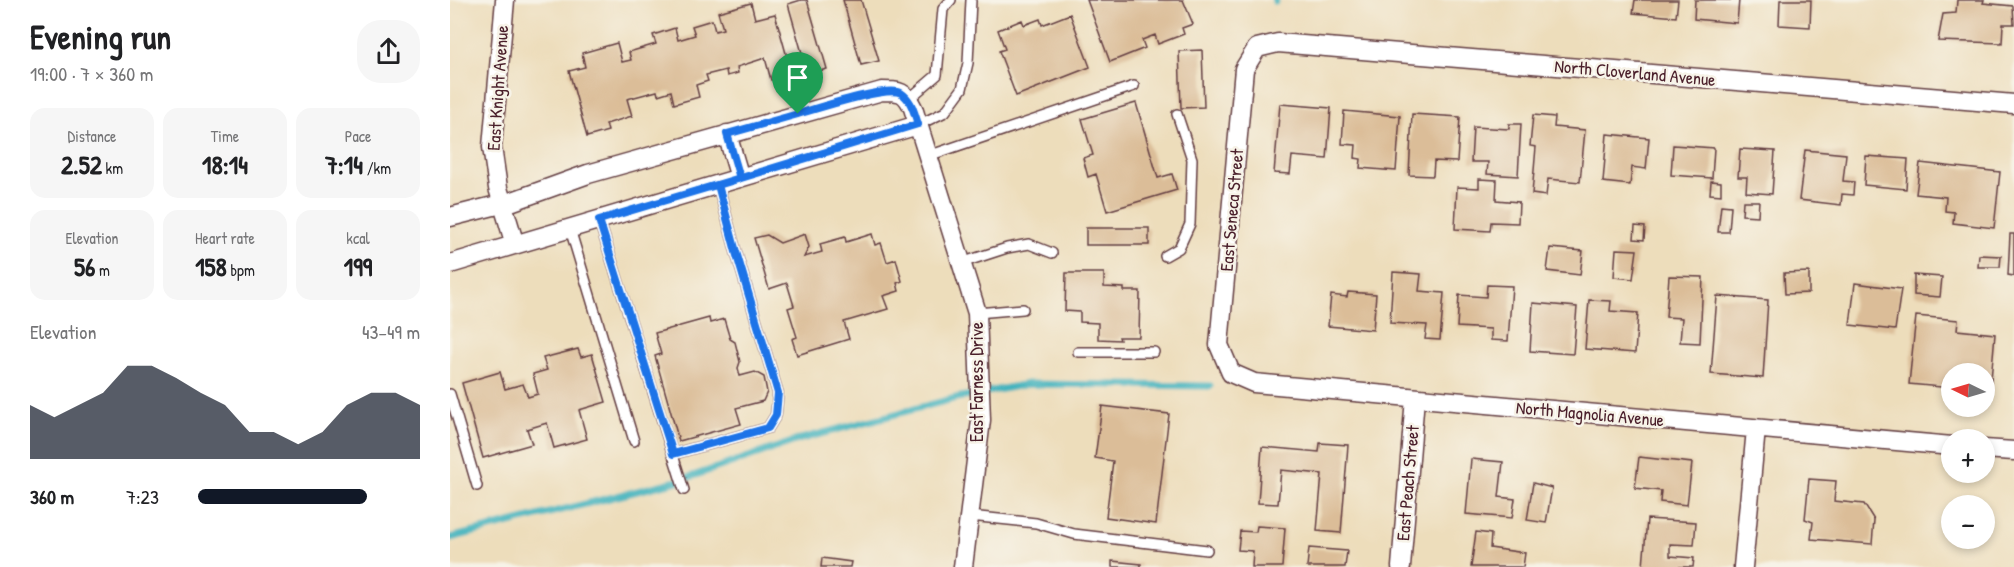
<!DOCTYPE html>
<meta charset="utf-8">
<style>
body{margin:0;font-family:"Patrick Hand",sans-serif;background:#f6f6f6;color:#202124;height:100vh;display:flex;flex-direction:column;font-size:22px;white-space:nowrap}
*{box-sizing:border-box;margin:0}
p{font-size:20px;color:#757577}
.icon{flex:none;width:33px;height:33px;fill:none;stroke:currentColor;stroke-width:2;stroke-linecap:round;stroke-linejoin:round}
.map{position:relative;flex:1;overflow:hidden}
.sheet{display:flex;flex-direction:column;background:#fff;width:450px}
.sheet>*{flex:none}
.needle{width:39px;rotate:275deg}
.fabs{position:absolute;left:1491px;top:363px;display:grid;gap:12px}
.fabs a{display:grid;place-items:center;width:54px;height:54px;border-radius:50%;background:#fff;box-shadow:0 3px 9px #0003;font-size:30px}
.pin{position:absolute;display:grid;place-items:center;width:51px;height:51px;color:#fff;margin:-62px -26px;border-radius:50% 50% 50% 0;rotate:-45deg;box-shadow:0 0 6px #0007}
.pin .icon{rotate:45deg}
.round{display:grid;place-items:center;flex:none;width:63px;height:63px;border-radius:24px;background:#f6f6f6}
.overview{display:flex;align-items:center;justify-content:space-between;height:102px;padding:0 30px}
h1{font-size:33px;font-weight:800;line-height:45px}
.metrics{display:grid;grid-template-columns:repeat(3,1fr);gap:9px;height:102px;padding:6px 30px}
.metrics div{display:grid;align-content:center;border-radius:15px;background:#f6f6f6;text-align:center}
.metrics b{font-size:26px;font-weight:800}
.metrics small{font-size:16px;font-weight:400}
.metrics p{font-size:16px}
.chart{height:168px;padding:12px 30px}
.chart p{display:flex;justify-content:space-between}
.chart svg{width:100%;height:108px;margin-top:6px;fill:#111827;opacity:.7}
ul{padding:0 30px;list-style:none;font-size:20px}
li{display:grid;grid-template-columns:96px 72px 1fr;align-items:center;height:45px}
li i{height:15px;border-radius:8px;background:#111827}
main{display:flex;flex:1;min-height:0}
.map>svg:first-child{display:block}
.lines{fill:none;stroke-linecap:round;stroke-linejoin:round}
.stream{stroke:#45b4be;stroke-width:7}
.building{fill:#dbbd98}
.lane-casing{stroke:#623c41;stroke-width:12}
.street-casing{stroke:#623c41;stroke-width:21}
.lane{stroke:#fff;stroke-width:9}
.street{stroke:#fff;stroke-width:18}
.route-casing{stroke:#fff;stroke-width:12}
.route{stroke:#1a73e8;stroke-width:8}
.labels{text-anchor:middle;stroke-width:5;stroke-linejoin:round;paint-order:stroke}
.street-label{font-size:18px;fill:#4a1f2b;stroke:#f7f3e8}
</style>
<main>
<section class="sheet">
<div class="overview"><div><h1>Evening run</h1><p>19:00 · 7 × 360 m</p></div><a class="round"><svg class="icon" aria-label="share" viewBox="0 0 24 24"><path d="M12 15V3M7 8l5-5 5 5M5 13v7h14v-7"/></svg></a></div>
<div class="metrics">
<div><p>Distance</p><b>2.52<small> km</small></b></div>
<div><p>Time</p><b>18:14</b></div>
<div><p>Pace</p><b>7:14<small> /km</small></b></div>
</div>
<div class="metrics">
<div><p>Elevation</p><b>56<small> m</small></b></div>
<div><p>Heart rate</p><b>158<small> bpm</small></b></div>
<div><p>kcal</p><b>199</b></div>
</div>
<div class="chart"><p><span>Elevation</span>43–49 m</p>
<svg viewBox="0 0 160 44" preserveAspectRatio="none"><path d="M0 44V22L10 27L20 22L30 17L40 6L50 6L60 11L70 17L80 22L90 33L100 33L110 38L120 33L130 22L140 17L150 17L160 22V44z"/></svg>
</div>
<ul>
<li><b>360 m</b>7:23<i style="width:76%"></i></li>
</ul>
</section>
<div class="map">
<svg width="1564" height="567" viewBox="0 0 1564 567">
<rect width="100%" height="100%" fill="#f7f3e8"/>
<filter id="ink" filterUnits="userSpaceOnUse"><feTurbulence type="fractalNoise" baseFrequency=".0167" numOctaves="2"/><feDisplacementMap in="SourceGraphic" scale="12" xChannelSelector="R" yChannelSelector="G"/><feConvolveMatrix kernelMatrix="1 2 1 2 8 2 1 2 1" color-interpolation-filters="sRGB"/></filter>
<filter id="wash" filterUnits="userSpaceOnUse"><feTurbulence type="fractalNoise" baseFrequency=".008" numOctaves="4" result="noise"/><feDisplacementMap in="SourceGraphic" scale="24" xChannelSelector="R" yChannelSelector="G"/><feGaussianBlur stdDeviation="1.35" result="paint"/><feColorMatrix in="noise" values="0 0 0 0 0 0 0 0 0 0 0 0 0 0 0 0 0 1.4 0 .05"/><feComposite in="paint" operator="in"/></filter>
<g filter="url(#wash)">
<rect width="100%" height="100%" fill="#edddbb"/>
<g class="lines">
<path class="stream" d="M825,1V0
M0,538L231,480L351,439L506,398L578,384L760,386"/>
</g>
<g id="blocks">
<path class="building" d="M351,0H357L377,69L358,74L338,4Z
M393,0H411L429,61L411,65Z
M637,0H733L743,24L732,28L734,34L708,44L705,35L692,40L695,48L660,62Z
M1185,0H1228L1226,17L1183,13Z
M1245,0H1289L1287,23L1244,19Z
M1330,0H1361L1360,27L1329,25Z
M1507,0H1534L1533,3L1563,6L1564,24H1553L1552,43L1488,41L1493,14L1506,13Z
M301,3L305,19L325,14L342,75L321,80L315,58L287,67L288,73L277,76L276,70L256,75L258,81L246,85L249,97L224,104L221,91L208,95L207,91L177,99L182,116L156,124L158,131L137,137L119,71L135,67L132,53L167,43L172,62L181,60L179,52L206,44L203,35L225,28L228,40L245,35L242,26L262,20L265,31L273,29L268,12Z
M620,14L640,67L566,96L549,51L555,49L548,30L572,20L574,25L590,19L592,25Z
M752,50L754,107L731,108L729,51Z
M686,103L708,178L722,174L727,190L657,211L646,174L638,177L633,158L643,155L632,119Z
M830,104L881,108L877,159L842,156L840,174L824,173Z
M894,111L950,116L946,171L910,168L911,159L905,158L906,145L892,144Z
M962,114L1010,117L1007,162L984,161L983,176L959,175Z
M1083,115L1105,117L1104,127L1135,130L1130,182L1098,179L1096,196L1082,194L1086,147L1080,146Z
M1059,124H1071L1068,176L1037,174L1038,162H1021L1023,127L1059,129Z
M1157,134L1199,138L1196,169L1182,167L1180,185L1153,182Z
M1223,145L1264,148L1262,178L1221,175Z
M1290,149L1325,151L1322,194L1296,192L1297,177H1288Z
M1355,150L1396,154L1393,181L1404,182L1403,195L1392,194L1391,205L1349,200Z
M1416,156L1458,159L1456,189L1414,185Z
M1470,163L1550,172L1544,228L1503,223L1504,212L1495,211L1496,197L1466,194Z
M1029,179L1047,180L1046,200L1069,202L1068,223L1041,222L1040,231L1005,229L1007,187L1029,188Z
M1261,181L1271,182V195L1260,194Z
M1293,201H1309L1308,216L1292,215Z
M1271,205L1281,206L1279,232H1268Z
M1185,226L1195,227L1194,240L1184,239Z
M636,228H699V245H636Z
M355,234L359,247L354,257L372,252L370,244L395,237L396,242L422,234L425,245L431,243L437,262L446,259L452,281L447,283L449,291L433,296L438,309L394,322L399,339L347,355L342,339L347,337L338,308L344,306L337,283L319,289L304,238L317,235L330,243Z
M1560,234H1564V276L1558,275Z
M1100,248L1133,251L1130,275L1097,271Z
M1166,249L1187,250L1183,279L1164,277Z
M1529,255L1551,256L1550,267H1528Z
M943,272L971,274L969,291L994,293L990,340L975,339L977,325L940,323Z
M1359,272V293L1335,294L1334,273Z
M616,273H654V287L674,288V291H690L689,337H669L670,340L648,339V323L630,322V312L615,311Z
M1464,275L1492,277L1490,297L1464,295Z
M1219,276L1253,277L1250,343L1230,342L1232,318L1216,317Z
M1405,283L1451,289L1445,330L1400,325Z
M1037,285L1062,286L1058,341L1041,340V329L1007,327L1009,295L1036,297Z
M898,292L926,294L923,330L878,326L881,295L897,297Z
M1267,296L1318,300L1313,378L1261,374Z
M1139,300L1161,301L1160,311L1188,313L1185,353L1135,349Z
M1083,303L1127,307L1123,354L1080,351Z
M1466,316L1508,320L1507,330L1545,334L1540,391H1534V374H1502V388L1459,384Z
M259,318L260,323L274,319L280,339L285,342L290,362L288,368L290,376L305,372L314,377L317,392L313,401L286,408L291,424L229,441L205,356L211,354L205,333Z
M128,349L131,357L142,354L156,402L129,410L137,439L104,448L97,423L77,429L82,444L33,458L12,383L50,372L55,389L73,384L78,397L88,394L83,374L97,370L93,358Z
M652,406L719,414L706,524L656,517L663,461L645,458Z
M870,443L898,445L891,533L867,531L872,474L831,470L828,504L808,503L812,447L869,452Z
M1189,457L1242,463L1237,505L1210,502L1211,491L1185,488Z
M1021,459L1053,462L1049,497L1065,499L1062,518L1016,514Z
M1359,479L1386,481L1384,501L1414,504L1424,520L1422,544L1361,539L1363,522L1355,519Z
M1083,483L1102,488L1096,523L1077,520Z
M1197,519L1246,522L1244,545L1220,544V556L1244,558L1243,567H1193Z
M807,526L835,528L832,567H802L803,551L788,550L790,531L806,532Z
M1026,532L1041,534L1040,548L1075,553L1073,567H1021Z
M859,548L897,551L895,567H857Z
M372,558L401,562L400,567H371Z
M662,561L691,564V567H662Z"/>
</g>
</g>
<g filter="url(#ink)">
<use href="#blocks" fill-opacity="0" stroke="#623c41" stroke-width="1.5"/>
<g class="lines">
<g class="lane-casing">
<path id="lane" d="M459,99L487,75L493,9L501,0
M468,125L495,112L512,89L518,63L521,0
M478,156L684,86
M149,220L234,490
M120,229L184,441
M715,256L729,248L740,224L742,159L727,114
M511,263L557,248L579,244L602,253
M527,313L573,309
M628,352H704
M0,394L27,486
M223,454L318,428L326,415L328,393L286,252L268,185
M520,516L586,523L624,534L757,550"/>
</g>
<g class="street-casing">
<path id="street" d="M55,0L42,147L48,188L65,245
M277,134L290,178
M0,217L63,201L138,174L432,91C450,91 455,91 463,108L527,313L531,420L513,567
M0,264L468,125
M1502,446L804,383L781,373L769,345L794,69L807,48L828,43L1564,104
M1534,449L1564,451
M951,567L965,398
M1293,567L1306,429"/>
</g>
<use href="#lane" class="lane"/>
<use href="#street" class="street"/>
</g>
</g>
<g class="lines" filter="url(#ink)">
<g class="route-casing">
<path id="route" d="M348,114L277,134L290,178L149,220L223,454L318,428L326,415L328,393L286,252L268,185L468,124C464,113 462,100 451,93C438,85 365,109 348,114"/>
</g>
<use href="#route" class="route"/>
</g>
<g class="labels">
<g class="street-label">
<text transform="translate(1185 73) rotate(5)" y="6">North Cloverland Avenue</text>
<text transform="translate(48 88) rotate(-86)" y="6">East Knight Avenue</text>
<text transform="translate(782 210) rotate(-85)" y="6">East Seneca Street</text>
<text transform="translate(527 382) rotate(-90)" y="6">East Farness Drive</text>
<text transform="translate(1140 414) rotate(5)" y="6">North Magnolia Avenue</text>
<text transform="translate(958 483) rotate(-85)" y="6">East Peach Street</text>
</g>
</g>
</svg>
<div class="fabs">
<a><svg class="needle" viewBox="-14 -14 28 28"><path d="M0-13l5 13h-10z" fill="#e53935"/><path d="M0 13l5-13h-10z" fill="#757577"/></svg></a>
<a>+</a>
<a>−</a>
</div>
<div class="pin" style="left:348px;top:114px;background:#1e9e55"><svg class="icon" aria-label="arrive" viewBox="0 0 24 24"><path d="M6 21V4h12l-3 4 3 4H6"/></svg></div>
</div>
</main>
